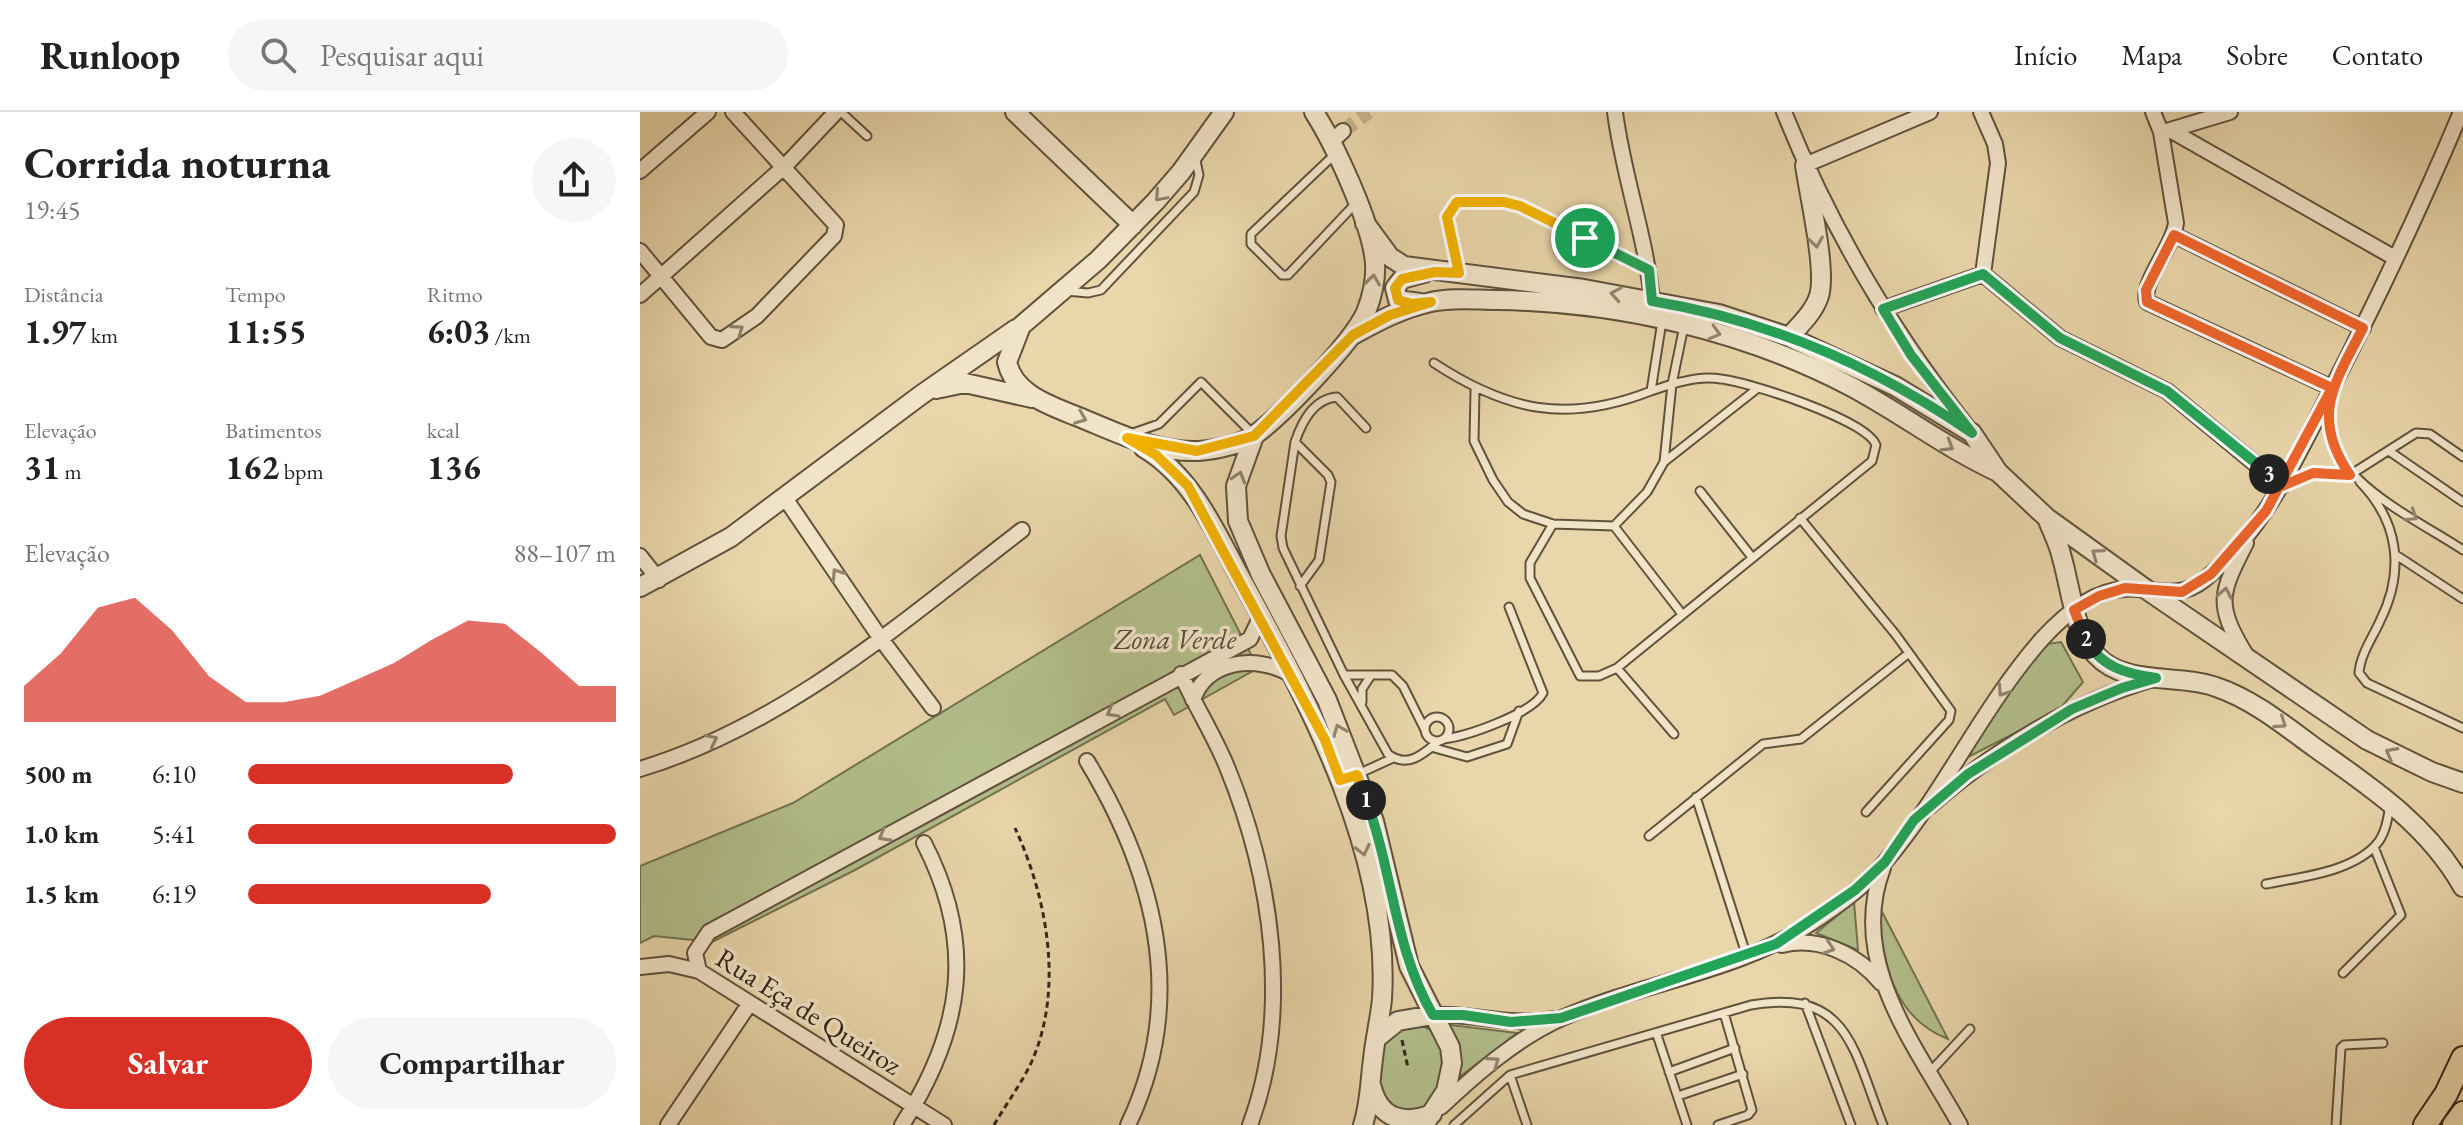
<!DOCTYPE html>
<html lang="pt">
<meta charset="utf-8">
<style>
body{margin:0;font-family:"EB Garamond",serif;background:#f6f6f6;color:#222;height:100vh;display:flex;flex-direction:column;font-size:30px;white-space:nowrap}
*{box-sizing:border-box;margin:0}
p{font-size:26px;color:#767676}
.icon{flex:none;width:44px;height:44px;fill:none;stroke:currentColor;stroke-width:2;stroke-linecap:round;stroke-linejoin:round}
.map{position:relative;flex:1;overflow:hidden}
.panel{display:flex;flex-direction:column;background:#fff;width:640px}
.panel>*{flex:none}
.pin{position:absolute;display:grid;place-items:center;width:68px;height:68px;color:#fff;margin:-34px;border:4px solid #fff;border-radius:50%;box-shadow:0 2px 8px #0007}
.km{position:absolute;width:40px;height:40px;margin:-20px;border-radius:50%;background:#222;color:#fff;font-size:22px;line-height:40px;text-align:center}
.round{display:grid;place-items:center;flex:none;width:84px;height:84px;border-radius:42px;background:#f6f6f6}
.overview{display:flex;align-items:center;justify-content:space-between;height:136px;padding:0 24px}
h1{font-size:44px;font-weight:700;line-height:60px}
.figures{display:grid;grid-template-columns:repeat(3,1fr);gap:12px;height:136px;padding:8px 24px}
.figures div{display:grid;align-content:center}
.figures b{font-size:34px;font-weight:700}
.figures small{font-size:22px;font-weight:400}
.figures p{font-size:22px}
.chart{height:224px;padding:16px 24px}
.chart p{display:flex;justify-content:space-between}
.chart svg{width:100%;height:144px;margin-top:8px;fill:#d93025;opacity:.7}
.action{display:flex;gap:16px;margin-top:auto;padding:16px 24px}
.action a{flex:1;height:92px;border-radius:48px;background:#d93025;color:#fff;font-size:32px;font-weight:700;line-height:92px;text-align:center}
.action a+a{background:#f6f6f6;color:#222}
ul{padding:0 24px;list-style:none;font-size:26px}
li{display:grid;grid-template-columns:128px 96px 1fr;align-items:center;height:60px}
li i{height:20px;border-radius:10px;background:#d93025}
header{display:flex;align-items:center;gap:48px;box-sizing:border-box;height:112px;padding:0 40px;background:#fff;border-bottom:2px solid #e0e0e0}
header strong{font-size:38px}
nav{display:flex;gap:44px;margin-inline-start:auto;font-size:28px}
.search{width:560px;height:72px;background:#f6f6f6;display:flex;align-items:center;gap:20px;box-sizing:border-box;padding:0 28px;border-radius:44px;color:#767676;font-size:30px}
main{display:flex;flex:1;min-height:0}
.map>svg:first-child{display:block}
.green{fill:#b2bf8c;stroke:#727252;stroke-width:2}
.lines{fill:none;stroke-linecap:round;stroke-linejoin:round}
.minor-tunnel{stroke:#c5b38d;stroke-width:14;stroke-dasharray:14 7;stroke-linecap:butt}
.service-casing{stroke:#60523d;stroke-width:11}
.minor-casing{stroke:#60523d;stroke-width:18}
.tertiary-casing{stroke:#60523d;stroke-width:22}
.primary-casing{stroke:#332619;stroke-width:26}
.path{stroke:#332619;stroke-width:3;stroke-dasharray:6 4;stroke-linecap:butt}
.service{stroke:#f1e4c8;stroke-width:7}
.minor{stroke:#f1e4c8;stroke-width:14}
.tertiary{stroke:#f1e4c8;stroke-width:18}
.primary{stroke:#e9d6aa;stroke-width:22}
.oneway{stroke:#928570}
.split-1-casing{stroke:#fff;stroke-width:16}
.split-2-casing{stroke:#fff;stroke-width:16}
.split-3-casing{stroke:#fff;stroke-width:16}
.split-4-casing{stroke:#fff;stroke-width:16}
.split-1{stroke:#f5b400;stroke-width:10}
.split-2{stroke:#22a559;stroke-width:10}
.split-3{stroke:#f0652b;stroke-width:10}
.split-4{stroke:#22a559;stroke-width:10}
.labels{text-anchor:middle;stroke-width:7;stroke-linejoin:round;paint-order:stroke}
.park-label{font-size:28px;font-style:italic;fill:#534c36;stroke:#f1e4c8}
.street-label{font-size:28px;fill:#332619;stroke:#f1e4c8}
</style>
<header>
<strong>Runloop</strong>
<div class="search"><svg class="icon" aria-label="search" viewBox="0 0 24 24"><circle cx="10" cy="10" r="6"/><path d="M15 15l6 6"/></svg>Pesquisar aqui</div>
<nav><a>Início</a><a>Mapa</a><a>Sobre</a><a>Contato</a></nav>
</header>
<main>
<section class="panel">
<div class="overview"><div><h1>Corrida noturna</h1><p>19:45</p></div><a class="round"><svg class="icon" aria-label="share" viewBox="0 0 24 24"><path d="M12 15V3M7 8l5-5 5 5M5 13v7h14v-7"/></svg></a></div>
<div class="figures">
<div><p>Distância</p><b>1.97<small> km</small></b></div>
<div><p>Tempo</p><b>11:55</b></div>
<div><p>Ritmo</p><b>6:03<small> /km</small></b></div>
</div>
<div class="figures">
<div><p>Elevação</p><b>31<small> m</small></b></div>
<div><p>Batimentos</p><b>162<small> bpm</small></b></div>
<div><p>kcal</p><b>136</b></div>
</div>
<div class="chart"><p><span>Elevação</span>88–107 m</p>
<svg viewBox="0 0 160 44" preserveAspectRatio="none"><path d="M0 44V33L10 23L20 9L30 6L40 16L50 30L60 38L70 38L80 36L90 31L100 26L110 19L120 13L130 14L140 23L150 33L160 33V44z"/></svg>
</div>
<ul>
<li><b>500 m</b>6:10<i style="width:72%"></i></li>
<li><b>1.0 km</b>5:41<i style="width:100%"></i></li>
<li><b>1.5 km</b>6:19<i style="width:66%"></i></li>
</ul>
<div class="action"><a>Salvar</a><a>Compartilhar</a></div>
</section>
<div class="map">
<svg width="1823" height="1013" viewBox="0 0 1823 1013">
<rect width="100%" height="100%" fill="#e9d6aa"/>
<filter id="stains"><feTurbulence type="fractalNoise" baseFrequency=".0025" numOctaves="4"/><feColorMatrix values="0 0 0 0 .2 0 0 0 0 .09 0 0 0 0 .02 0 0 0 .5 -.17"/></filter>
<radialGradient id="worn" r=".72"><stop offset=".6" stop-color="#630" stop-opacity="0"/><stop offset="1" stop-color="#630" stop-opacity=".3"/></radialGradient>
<path class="green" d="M560,443L618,556L534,603L525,587L215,758L72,830L14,824L0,831V754L153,691Z
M1421,530L1443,570L1418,599L1326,646L1401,533Z
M1214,790L1218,838L1176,821Z
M1238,792L1308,927C1251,905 1242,847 1238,792Z
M802,912L877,921L813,970Z
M781,913C817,929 803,955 799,988L774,1002L746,994L737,963L746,918Z"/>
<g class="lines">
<path class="minor-tunnel" d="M703,19L729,0"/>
<g class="service-casing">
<path id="service" d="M201,0L227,24
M694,43L611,122V132L642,163H648L716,91
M819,159L807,105L817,90H864L880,94L1007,157
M426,179L448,181L461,178L554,80L559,63L555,44
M794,251C867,299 927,312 1011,279L1022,209
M835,278L834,329L853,368L868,390L883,402L913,412L974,414L1007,380L1024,350L1032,272C1048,268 1064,264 1081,267C1109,270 1227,308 1236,333L1232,349L977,556L959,564H940L890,466V451L913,412
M1011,279L1032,272L1044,214
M1689,293C1676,364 1774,405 1823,438
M493,321L519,312L561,270L612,321
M655,330L641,424L643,436L704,563L748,642C768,657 783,642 799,629
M1749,339L1823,390
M1024,350L1118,276
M1720,370C1759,410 1765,459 1740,509C1733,525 1720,543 1719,561L1727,571L1823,616
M1647,371L1673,361L1710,363L1776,321L1790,322L1823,345
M1060,379L1111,444
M1160,406L1256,523L1311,599L1309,608L1226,700
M974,414L1042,502
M1756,443L1823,487
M660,474L679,448L691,370L688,363L655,330C662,310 673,287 697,285L726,316
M977,556L1034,622
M704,563H752L763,574L785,618
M722,590V577L730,565
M785 617a12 12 0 1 1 24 0a12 12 0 1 1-24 0Z
M804,627C827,624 892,602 903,581L869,495
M791,635L827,645L867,632L879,599
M718,662L753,646
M1056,685L1107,845
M1009,724L1123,632L1161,627L1269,541
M1626,772C1660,765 1716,760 1739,729C1746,719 1748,705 1750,693
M1703,861L1761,803L1734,735
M1165,891L1211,1013
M1017,923L1047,1013
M1029,960L1095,936
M1290,960L1330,917
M870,963L887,1013
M1038,984L1103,962
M814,1013L870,963L1111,893C1209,876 1213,938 1243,1013
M1078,1013L1108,1003L1112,998L1084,901
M1696,1013L1701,936L1704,933L1743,931"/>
</g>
<g class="minor-casing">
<path id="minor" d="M975,0C983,64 1006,124 1012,189
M1144,0C1189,112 1251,218 1326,313
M1341,0L1355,32L1358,51L1343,162
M1513,0L1521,20L1536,111C1533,135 1501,170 1507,190L1692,276
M1530,18L1590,0
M1521,20L1530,18L1755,146
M691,30L703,19
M1165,53L1290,0
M0,59L68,0
M1534,123L1723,216
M0,139L71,225L82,228L117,204L194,124L196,113L93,0
M1343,162L1420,226L1527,279L1642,374
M0,183L145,54L196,0
M1243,197L1343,162
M145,386L241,527L293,596
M0,444L19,468
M1606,543C1575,492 1580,482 1606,431
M541,562C555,594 574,623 587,655C632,765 652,900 610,1013
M553,588C567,547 617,543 650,562
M447,649C516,763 548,888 488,1013
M0,657C146,613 263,509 382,418
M1290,694C1354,638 1431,591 1513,567
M1243,756C1207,850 1276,934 1320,1013
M1142,833C1179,824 1217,842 1241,871
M0,855L29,852L59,859L304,1013
M59,859L55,841L69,820L610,527L621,504
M793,903C833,901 873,915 913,907
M801,995C836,962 877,926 922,906C1003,870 1095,861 1170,812C1196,795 1225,775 1245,750C1304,681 1342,595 1402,527C1423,504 1452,479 1484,477C1513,475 1538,489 1564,468C1626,417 1657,344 1693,274C1739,184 1782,93 1821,0
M28,1013L110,891
M262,1013C323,918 336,832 284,731"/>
</g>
<g class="tertiary-casing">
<path id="tertiary" d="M375,0L493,113
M584,0L541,60L515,90L458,148L381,214L367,250C374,282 409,293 436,304C474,319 515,341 558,339C575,338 603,332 616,322C643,302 713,230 726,200C732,186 736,167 735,152C733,114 695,33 674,0
M725,111L750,145L764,154L944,177L1079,202L1149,225L1255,274L1332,321L1358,360L1407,406L1507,478L1727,628L1792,660L1823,671
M780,191L758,188L755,176L762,167L784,161
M713,223C738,209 763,196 791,190C813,185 836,188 858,188C979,190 1103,218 1210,274C1261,301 1306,336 1358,360
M1149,225C1160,213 1174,200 1179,184C1187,158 1169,83 1165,53
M296,277L325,271L392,286
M614,324L596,374L598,409L621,463L687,588L734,709L769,854L810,935L812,951L806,979L784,1013
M504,336C555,366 578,426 606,476C672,597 751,744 742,887C740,907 735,927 733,947C730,970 730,991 723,1013
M1407,406C1412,419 1419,432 1422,446C1431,477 1433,517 1456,543C1485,575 1538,561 1576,575C1612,587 1644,613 1674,635C1731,675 1788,713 1823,775
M0,475L91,425L281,283L376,217
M738,925L758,909L793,903
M732,976C740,1007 764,1013 792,1002"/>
</g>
<g class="primary-casing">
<path id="primary" d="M1785,1013L1806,982L1823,946
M1814,1013L1823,1001"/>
</g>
<path class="path" d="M762,928L768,956
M354,1013C366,992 382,971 392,949C424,876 407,785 375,716"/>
<use href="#service" class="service"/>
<use href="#minor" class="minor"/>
<use href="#tertiary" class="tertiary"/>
<use href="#primary" class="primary"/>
</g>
<defs><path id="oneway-chevron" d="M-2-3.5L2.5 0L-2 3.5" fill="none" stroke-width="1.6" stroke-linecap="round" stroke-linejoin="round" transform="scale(2)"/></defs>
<g class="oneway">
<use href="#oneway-chevron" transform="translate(520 84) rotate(132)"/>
<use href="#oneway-chevron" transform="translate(1176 130) rotate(82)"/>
<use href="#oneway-chevron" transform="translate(733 168) rotate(-82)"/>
<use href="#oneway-chevron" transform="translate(976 182) rotate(-170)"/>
<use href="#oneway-chevron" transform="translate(98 218) rotate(-35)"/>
<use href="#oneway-chevron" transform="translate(1075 221) rotate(16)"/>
<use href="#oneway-chevron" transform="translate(441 306) rotate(22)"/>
<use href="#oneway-chevron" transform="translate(1308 334) rotate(32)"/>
<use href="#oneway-chevron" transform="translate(599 365) rotate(-73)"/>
<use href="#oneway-chevron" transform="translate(1772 404) rotate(33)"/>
<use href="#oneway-chevron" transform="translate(1457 442) rotate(-144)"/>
<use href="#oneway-chevron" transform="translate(197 462) rotate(-124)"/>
<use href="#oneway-chevron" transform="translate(1585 481) rotate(-80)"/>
<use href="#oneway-chevron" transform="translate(1363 579) rotate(124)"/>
<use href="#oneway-chevron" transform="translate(472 600) rotate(151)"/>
<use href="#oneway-chevron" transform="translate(1641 611) rotate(34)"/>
<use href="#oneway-chevron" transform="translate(699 618) rotate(-112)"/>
<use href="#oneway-chevron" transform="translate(72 628) rotate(-26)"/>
<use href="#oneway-chevron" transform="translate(1751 641) rotate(-152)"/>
<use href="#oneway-chevron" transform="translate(244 724) rotate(151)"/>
<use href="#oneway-chevron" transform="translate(723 738) rotate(77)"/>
<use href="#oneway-chevron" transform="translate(1189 836) rotate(19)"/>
<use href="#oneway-chevron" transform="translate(854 950) rotate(-36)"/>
</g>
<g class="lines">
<g class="split-1-casing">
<path id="split-1" d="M726,688L717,663L700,668L685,628L548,374L516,343L487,326L557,339L614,324L713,223L750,203L791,190L772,192L758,188L755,176L762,167L795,160L819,161L807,105L817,90H864L880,94L945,126"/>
</g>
<g class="split-2-casing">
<path id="split-2" d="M726,688C753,759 754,836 793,903H823L871,910L921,906L1136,832L1215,778L1245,750L1274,708L1328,662L1432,597L1482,576L1516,566C1487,562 1460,555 1446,527"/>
</g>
<g class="split-3-casing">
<path id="split-3" d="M1446,527L1434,498L1459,484L1485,476L1542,480L1571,462L1626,399L1692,276L1507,190L1506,178L1534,123L1723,216C1694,272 1670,305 1710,363L1673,361L1642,374L1629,362"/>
</g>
<g class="split-4-casing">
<path id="split-4" d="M945,126L1009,158L1012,189C1127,208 1236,255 1332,321L1271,243L1243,197L1343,162L1420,226L1527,279L1629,362"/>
</g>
<use href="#split-1" class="split-1"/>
<use href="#split-2" class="split-2"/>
<use href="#split-3" class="split-3"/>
<use href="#split-4" class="split-4"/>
</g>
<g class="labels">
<g class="park-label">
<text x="535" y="537">Zona Verde</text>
</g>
<g class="street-label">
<text transform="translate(169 899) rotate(32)" y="10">Rua Eça de Queiroz</text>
</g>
</g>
<rect width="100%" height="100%" filter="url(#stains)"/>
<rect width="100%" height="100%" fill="url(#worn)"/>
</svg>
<div class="pin" style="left:945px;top:126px;background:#1e9e55"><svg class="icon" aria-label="arrive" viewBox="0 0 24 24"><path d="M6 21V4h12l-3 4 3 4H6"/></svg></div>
<b class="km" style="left:726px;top:688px">1</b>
<b class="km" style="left:1446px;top:527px">2</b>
<b class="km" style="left:1629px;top:362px">3</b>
</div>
</main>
